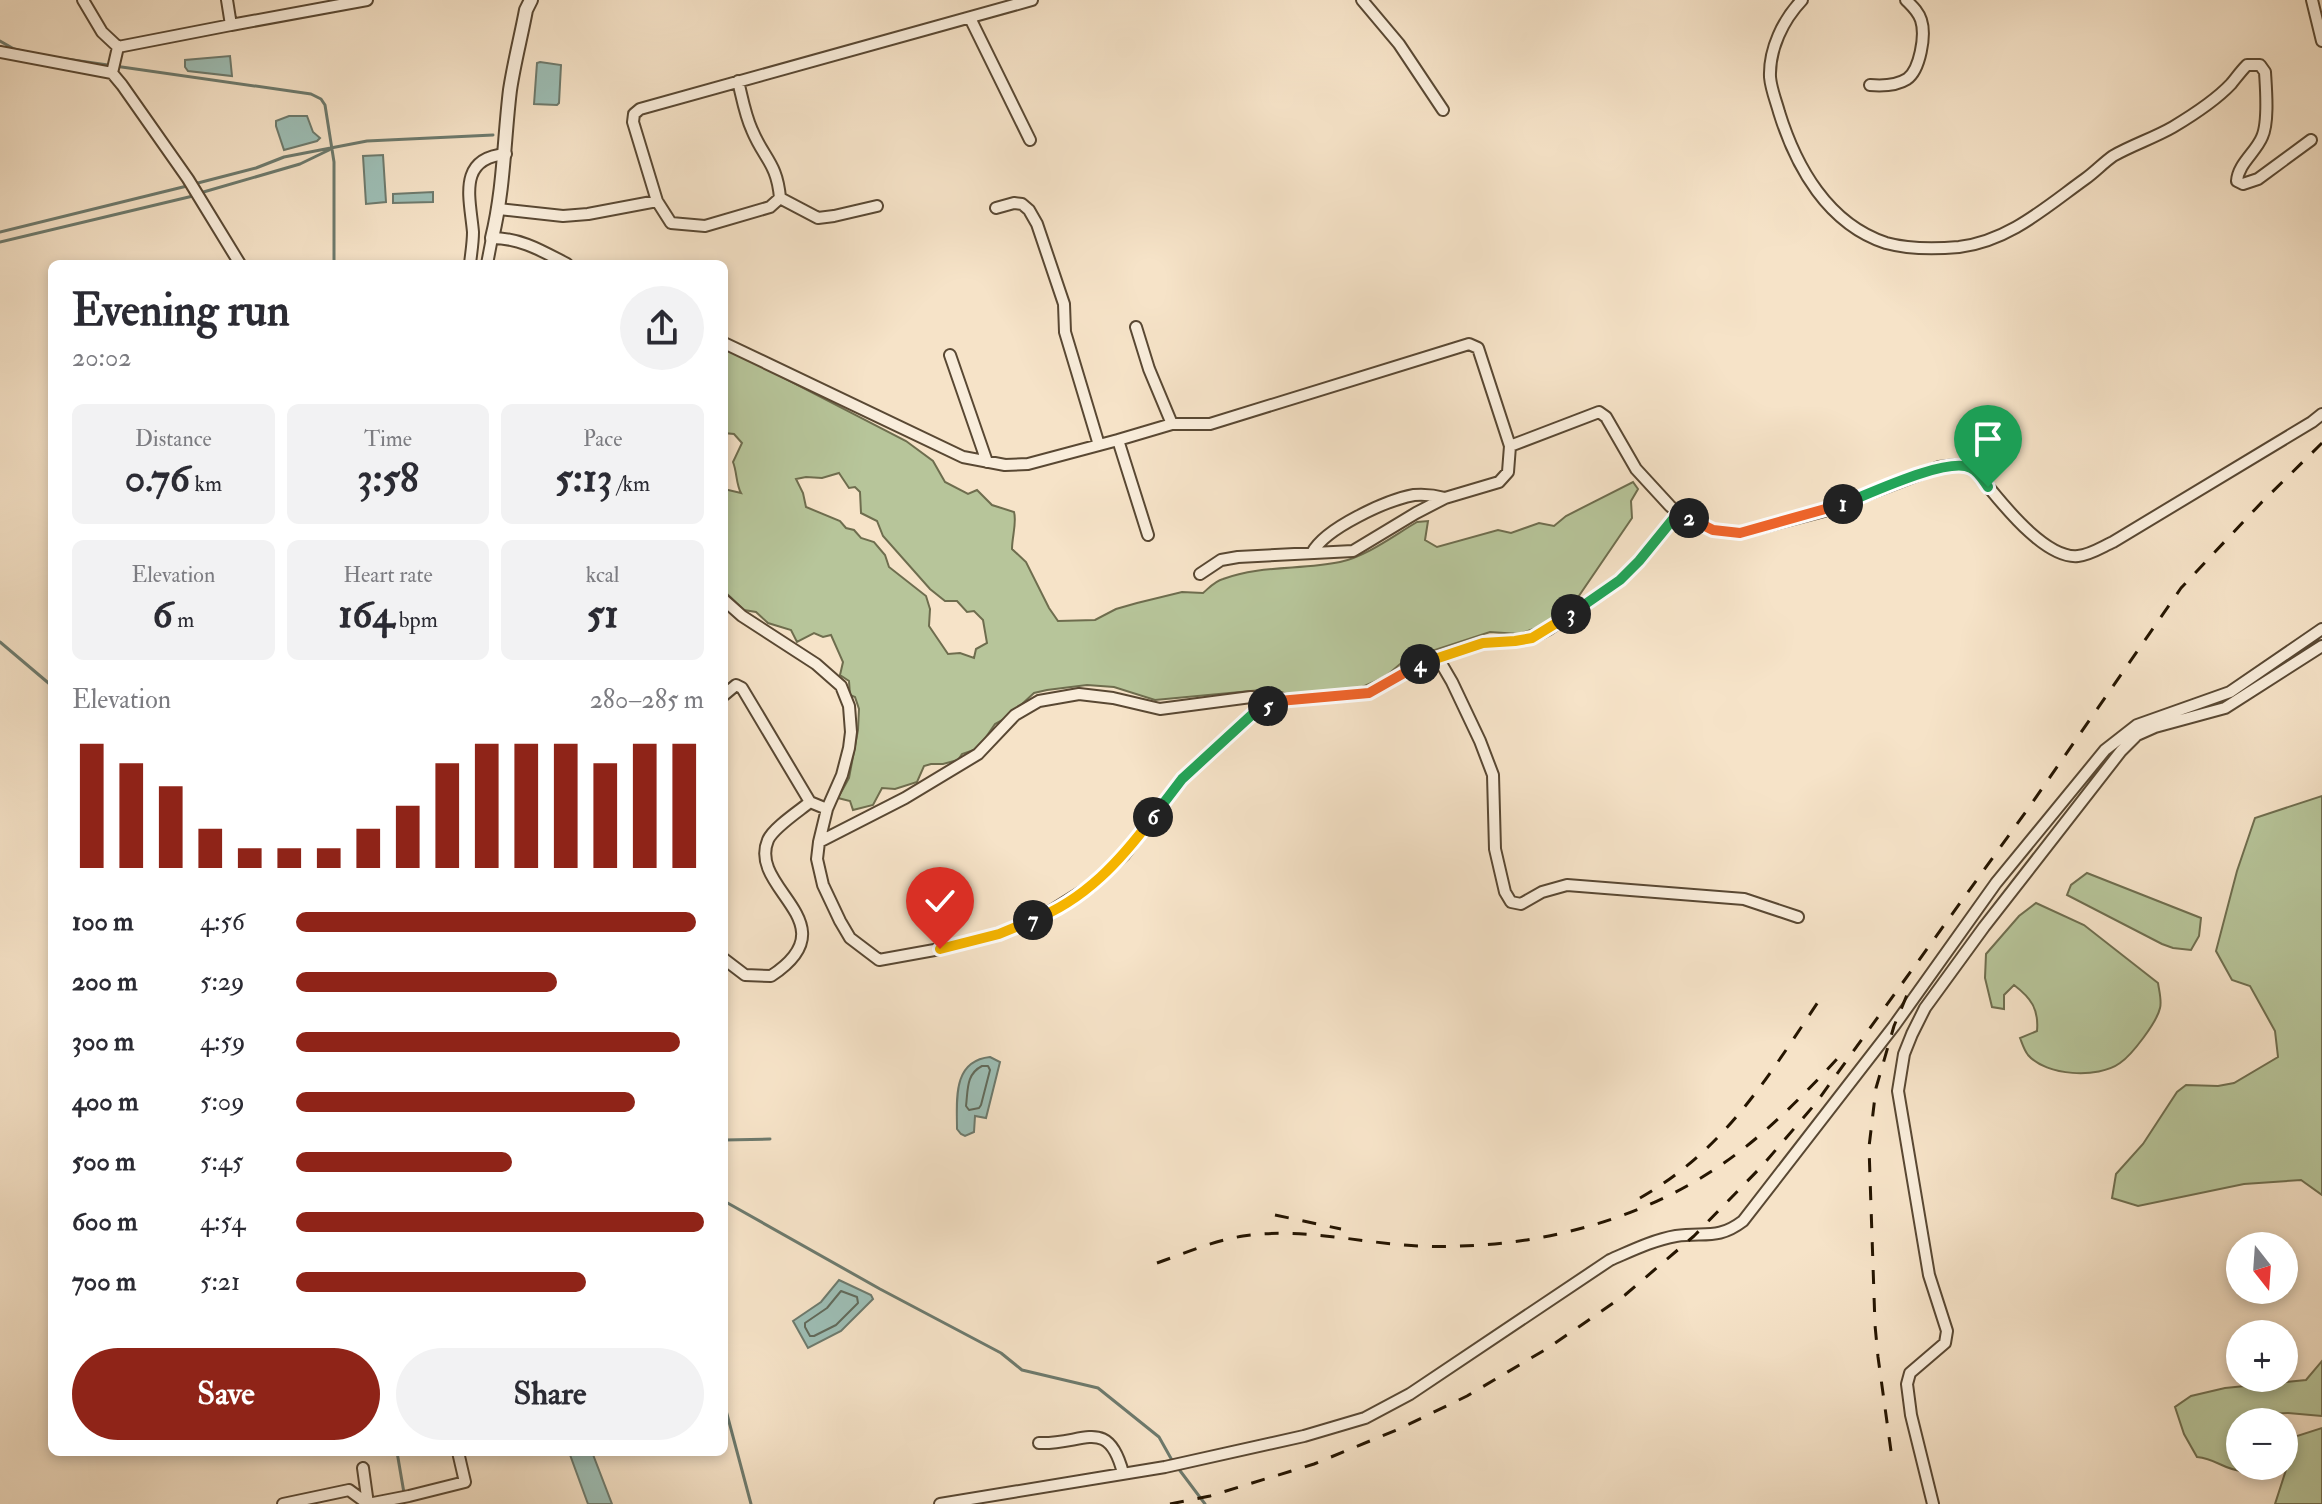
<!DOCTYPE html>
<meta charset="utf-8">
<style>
body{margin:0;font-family:"IM FELL Double Pica",serif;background:#f2f2f3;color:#2b2b33;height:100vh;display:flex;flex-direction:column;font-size:30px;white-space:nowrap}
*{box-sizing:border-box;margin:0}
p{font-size:26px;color:#7c7c81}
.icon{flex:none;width:44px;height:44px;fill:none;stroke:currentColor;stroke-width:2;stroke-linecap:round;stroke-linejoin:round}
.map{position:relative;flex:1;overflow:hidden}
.panel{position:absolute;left:48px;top:260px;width:680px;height:1196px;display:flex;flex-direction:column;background:#fff;border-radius:12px;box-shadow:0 4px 12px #0003}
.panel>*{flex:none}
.needle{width:52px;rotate:163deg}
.controls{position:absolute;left:2226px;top:1232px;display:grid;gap:16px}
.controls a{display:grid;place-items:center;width:72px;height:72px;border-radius:50%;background:#fff;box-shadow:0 4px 12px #0003;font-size:40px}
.pin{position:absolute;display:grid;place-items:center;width:68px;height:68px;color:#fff;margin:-82px -34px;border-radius:50% 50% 50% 0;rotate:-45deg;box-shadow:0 0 8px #0007}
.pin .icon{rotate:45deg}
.km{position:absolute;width:40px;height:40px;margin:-20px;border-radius:50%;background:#222;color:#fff;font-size:22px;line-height:40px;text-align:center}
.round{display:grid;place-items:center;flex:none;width:84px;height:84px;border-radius:42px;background:#f2f2f3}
.summary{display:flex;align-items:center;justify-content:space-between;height:136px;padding:0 24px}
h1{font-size:44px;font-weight:700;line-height:60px}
.metrics{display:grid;grid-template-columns:repeat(3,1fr);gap:12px;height:136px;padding:8px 24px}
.metrics div{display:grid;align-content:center;border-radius:12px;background:#f2f2f3;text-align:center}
.metrics b{font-size:40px;font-weight:700}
.metrics small{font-size:22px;font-weight:400}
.metrics p{font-size:22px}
.chart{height:224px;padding:16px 24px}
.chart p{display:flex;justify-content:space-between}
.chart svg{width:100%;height:144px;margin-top:8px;stroke:#8f2418;stroke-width:6}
.button{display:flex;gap:16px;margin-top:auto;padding:16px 24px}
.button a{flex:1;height:92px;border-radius:48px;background:#8f2418;color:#fff;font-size:32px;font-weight:700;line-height:92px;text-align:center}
.button a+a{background:#f2f2f3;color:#2b2b33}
ul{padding:0 24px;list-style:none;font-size:26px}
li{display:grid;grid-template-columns:128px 96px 1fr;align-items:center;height:60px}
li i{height:20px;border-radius:10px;background:#8f2418}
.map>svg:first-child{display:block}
.green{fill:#b7c59a;stroke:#6e6d4e;stroke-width:2;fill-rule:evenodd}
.water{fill:#9dbeb5;stroke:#6d7a6d;stroke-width:2}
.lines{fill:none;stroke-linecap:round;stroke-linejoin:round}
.shore{stroke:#616a5b;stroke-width:2}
.stream{stroke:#6d7a6d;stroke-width:3}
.minor-casing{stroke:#594833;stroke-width:14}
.tertiary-casing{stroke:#594833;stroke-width:16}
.minor{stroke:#f9eddb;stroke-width:10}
.tertiary{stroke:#f9eddb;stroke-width:12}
.rail{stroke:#251501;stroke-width:3;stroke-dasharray:14 14;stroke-linecap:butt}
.split-1-casing{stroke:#fff;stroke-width:16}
.split-2-casing{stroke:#fff;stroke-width:16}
.split-3-casing{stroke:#fff;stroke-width:16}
.split-4-casing{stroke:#fff;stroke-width:16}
.split-5-casing{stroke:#fff;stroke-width:16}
.split-6-casing{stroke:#fff;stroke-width:16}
.split-7-casing{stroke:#fff;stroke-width:16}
.split-8-casing{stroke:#fff;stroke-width:16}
.split-1{stroke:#22a559;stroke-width:10}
.split-2{stroke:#f0652b;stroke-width:10}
.split-3{stroke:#22a559;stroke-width:10}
.split-4{stroke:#f5b400;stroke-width:10}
.split-5{stroke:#f0652b;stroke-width:10}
.split-6{stroke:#22a559;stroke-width:10}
.split-7{stroke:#f5b400;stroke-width:10}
.split-8{stroke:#f5b400;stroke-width:10}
</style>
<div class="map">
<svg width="2322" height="1504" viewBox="0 0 2322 1504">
<rect width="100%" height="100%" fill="#f6e3c8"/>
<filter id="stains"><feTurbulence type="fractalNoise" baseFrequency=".0025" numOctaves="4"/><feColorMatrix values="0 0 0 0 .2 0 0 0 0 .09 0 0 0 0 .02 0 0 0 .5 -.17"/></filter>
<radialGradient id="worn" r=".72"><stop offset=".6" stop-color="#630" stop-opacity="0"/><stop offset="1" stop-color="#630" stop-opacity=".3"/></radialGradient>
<path class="green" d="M724,347L906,441L933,461L945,482L968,494L977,490L992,505L1014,512C1017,522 1012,537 1012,549L1026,562L1049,608L1058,621L1095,620L1116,609L1137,603L1182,592L1203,593C1209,588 1215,581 1223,579C1260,565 1301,570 1340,562C1367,556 1393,536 1417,522L1428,521L1425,540L1437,547L1498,530L1511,533L1539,523L1554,526L1566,516L1633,482L1638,489L1631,501L1632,518L1572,606L1539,627L1519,634L1490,632L1432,651L1400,664L1385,677L1360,688L1287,694L1273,689L1155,700L1114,687L1087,685L1047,690L1034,693L1008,717L995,724L984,740L974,750L962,754L958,760L943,764H931L924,766L917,782L895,789L882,788L873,805L853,810L850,801L838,798L849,778L858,730L859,709L855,697L850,695L849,681L840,675L843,662L831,635L823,637L814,633L797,642L791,630L768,623L756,612L744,610L724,591V489L741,493C736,484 737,472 733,462L742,443L734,434L724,433ZM839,473L849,488L855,487L860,492L861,513L877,521L883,536L930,589L945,601H957L967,612L974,611L983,620L987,643L976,649L974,658L960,653L948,654L929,626L930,609L926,596L889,567L885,555L874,542L861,538L854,530L846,528L840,521L806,507L803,493L796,479L806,477L822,478Z
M2322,796V1195L2301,1180L2244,1184L2138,1206L2112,1198L2116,1174L2143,1144L2177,1092L2186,1085L2218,1086L2234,1083L2278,1057L2275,1031L2250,986L2232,980L2216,951L2237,871L2255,818Z
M2087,873L2201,918L2199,936L2191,950L2173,948L2162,944L2067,895L2071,885Z
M2036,903L2084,925L2158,983C2159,990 2162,1001 2160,1008C2157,1022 2132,1055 2120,1063C2098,1079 2046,1076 2028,1055C2024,1050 2022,1043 2020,1038L2037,1031C2039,1009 2031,998 2014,985L2004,995V1009L1992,1007L1985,978L1986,954L2019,916Z
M2322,1361V1416L2288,1413L2266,1414L2264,1422H2240V1466H2247L2242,1471C2222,1469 2217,1459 2197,1457L2184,1434L2175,1407L2191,1396L2225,1388L2306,1380Z
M2322,1428V1504H2275L2297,1436Z"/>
<path class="water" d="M230,56L232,76L188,71L185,67V60Z
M540,62L561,65L559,103L557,105L534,104L537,63Z
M289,116H307L313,132L320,138L317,141L284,150L276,126V121Z
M383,155L386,202L366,204L363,156Z
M433,192V202L393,203V194Z
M990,1057L1000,1062L986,1118L975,1116L974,1132L965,1136L961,1134L957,1129C957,1100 952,1061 990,1057Z
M839,1280L871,1295L873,1299L841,1331L808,1348L793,1321L821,1302Z
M569,1452H592L612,1504H588Z"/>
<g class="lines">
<path class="shore" d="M982,1066H988L990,1070L981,1105L979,1108L969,1110L966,1106C968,1090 966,1074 982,1066Z
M841,1291L857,1297L858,1303L836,1325L814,1336H810L805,1327V1323L827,1308Z"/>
<path class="stream" d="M0,41L14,49L26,52
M45,56L311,94L321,99L325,105L334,162V264
M194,184L256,168L284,157L367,141L493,135
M200,193L300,164L329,150
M0,232L187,186
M0,242L193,196
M0,642L52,686
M724,1140L770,1139
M724,1201L880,1289L1001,1353L1022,1370L1098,1388L1159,1437L1173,1462
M724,1403L751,1504
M397,1452L404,1493
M1178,1468L1205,1504"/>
<g class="minor-casing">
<path id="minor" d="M83,0L102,32L118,47
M1362,0L1399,44L1443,110
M1802,0C1783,20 1769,49 1770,77C1771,89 1776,101 1779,112C1796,167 1828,224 1886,243C1908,249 1937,249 1959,247C2009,241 2046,207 2085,179C2095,172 2103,163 2113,156C2132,145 2154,138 2173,127C2193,115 2215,101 2231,84C2236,78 2241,71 2247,65H2260L2265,72C2266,89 2269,122 2262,137C2256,152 2238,164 2237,181L2243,184L2258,179L2311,140
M2312,0L2322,41
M970,18L1030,140
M231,25L367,0
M118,47L231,25L227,0
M0,52L112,73L118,47
M112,73L122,85L188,179L240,264
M738,81C742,97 745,115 752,130C764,159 777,163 780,198
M1870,85C1882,86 1896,86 1907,79C1920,70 1926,35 1921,20C1918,11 1912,6 1906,0
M780,198L818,218L834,216L877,206
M657,201L633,122L634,114L640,109L1032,0
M996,208L1014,203L1022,204L1029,210L1037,224L1064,304L1065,332L1099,445
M499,209L563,216L588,214L657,201L671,223L705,226L770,207L780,198
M470,264C471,254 473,243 473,232C470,198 457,158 506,154
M487,264L492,238C521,238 542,251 567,264
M1136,327L1149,369L1172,424
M724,343L963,457L1005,465L1028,464L1118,440L1148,535
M950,355L987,462
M1118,440L1172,424H1210L1469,344L1478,348L1510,446L1508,472L1499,482L1445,498L1416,513L1353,551L1238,557L1221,560L1200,574
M1510,446L1599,412L1606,417L1636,469L1670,506L1678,513L1713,530L1740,533L1824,511L1939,467C1949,466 1961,463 1970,467C1979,471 1984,483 1991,490C2009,512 2048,559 2078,556C2090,555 2102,547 2113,542L2312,422L2322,414
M1312,553C1325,528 1387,500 1414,495C1426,494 1434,495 1445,498
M724,600L742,616L816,664L841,686L849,706L851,732L849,748L842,775L827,809L819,842L817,859L823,885L840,921L850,938L879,960L940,949L999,934L1043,916L1091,886L1124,855L1182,779L1256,711L1279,701L1369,693L1415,665L1438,658L1452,682L1480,741L1493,775L1495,849L1505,892L1511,902L1521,904L1542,892L1567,885L1744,899L1798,917
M1438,658L1483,643L1515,641L1532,638L1549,629L1620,580L1639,561L1678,513
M724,695L736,685L742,688L810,802
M819,842L905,798L978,754L1015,715L1039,701L1079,694L1113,698L1160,709L1251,697L1279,701
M724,959L745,975L771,976C852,923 747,889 768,840C773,828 799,811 810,802L827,809
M1039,1443C1083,1445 1108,1415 1123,1473
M363,1468L368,1504
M283,1504L349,1490L368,1504L409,1496L465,1482L458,1452
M940,1504L1165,1467L1304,1436L1365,1418L1410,1394L1610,1260C1631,1251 1653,1240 1676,1236C1705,1232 1718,1240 1743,1221L1894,1026L1996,883L2105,750L2137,725L2230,692L2322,629
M1933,1504L1911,1415L1907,1384L1910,1373L1945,1343L1947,1331L1929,1275L1898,1091L1904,1054L1912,1034L1925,1008L1984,927L2121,751L2137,735L2155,727L2225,708L2322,646"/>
</g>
<g class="tertiary-casing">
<path id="tertiary" d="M492,238C504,189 504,139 510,90C514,63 521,37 526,10L531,0"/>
</g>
<use href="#minor" class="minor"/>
<use href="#tertiary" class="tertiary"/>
<path class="rail" d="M1640,1198C1724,1150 1766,1080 1818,1002
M1275,1215L1341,1229
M1157,1263C1185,1253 1213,1241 1243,1236C1301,1227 1360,1243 1418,1246C1521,1250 1625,1227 1712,1171C1759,1141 1800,1099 1838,1058
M1891,1451L1878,1357L1875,1325L1869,1147L1876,1088L1894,1026L1912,983
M1170,1504L1210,1496L1314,1464L1399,1429L1467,1396L1548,1348L1625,1295L1694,1236L1762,1166L1816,1103L2030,806L2181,588L2262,502L2322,443"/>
</g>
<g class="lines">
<g class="split-1-casing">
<path id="split-1" d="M1843,504C1869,494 1948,456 1971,468C1979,472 1983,480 1988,487"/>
</g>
<g class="split-2-casing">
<path id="split-2" d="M1689,518L1713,530L1740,533L1843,504"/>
</g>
<g class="split-3-casing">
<path id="split-3" d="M1571,614L1620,580L1639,561L1678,513L1689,518"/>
</g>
<g class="split-4-casing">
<path id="split-4" d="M1420,664L1483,643L1515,641L1532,638L1571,614"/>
</g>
<g class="split-5-casing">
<path id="split-5" d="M1268,706L1279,701L1369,693L1420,664"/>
</g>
<g class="split-6-casing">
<path id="split-6" d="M1153,817L1182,779L1256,711L1268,706"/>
</g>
<g class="split-7-casing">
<path id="split-7" d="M1033,920C1085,900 1121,860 1153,817"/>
</g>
<g class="split-8-casing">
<path id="split-8" d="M940,949L999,934L1033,920"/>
</g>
<use href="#split-1" class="split-1"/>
<use href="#split-2" class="split-2"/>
<use href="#split-3" class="split-3"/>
<use href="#split-4" class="split-4"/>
<use href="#split-5" class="split-5"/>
<use href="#split-6" class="split-6"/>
<use href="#split-7" class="split-7"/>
<use href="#split-8" class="split-8"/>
</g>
<rect width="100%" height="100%" filter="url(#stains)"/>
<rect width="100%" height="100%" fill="url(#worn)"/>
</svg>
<div class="controls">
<a><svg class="needle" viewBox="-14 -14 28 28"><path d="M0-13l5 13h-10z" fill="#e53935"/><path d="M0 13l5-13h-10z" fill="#7c7c81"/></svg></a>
<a>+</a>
<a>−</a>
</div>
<div class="pin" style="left:1988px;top:487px;background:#1e9e55"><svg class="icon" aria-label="arrive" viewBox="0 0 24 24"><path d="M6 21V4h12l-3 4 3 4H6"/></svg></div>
<div class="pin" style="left:940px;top:949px;background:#d93025"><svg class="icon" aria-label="check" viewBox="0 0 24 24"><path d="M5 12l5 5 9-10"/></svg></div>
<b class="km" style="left:1843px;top:504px">1</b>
<b class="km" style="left:1689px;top:518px">2</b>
<b class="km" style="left:1571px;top:614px">3</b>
<b class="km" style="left:1420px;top:664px">4</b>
<b class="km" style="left:1268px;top:706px">5</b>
<b class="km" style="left:1153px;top:817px">6</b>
<b class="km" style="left:1033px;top:920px">7</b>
<section class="panel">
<div class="summary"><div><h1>Evening run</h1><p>20:02</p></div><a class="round"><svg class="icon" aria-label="share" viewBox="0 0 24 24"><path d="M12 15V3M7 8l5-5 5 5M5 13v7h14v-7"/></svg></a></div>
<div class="metrics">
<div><p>Distance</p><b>0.76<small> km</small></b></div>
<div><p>Time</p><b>3:58</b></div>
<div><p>Pace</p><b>5:13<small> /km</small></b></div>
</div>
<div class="metrics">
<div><p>Elevation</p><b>6<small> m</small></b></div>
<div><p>Heart rate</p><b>164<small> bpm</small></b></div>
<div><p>kcal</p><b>51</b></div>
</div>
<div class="chart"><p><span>Elevation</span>280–285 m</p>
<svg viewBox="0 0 160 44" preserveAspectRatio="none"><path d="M5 44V6M15 44V12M25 44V19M35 44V32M45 44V38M55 44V38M65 44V38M75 44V32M85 44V25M95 44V12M105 44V6M115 44V6M125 44V6M135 44V12M145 44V6M155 44V6"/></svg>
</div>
<ul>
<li><b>100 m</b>4:56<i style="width:98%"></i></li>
<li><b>200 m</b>5:29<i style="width:64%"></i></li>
<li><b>300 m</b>4:59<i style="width:94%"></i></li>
<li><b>400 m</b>5:09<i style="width:83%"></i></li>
<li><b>500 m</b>5:45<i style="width:53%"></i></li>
<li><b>600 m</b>4:54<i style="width:100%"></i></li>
<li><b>700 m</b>5:21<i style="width:71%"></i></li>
</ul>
<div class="button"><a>Save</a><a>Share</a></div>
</section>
</div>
